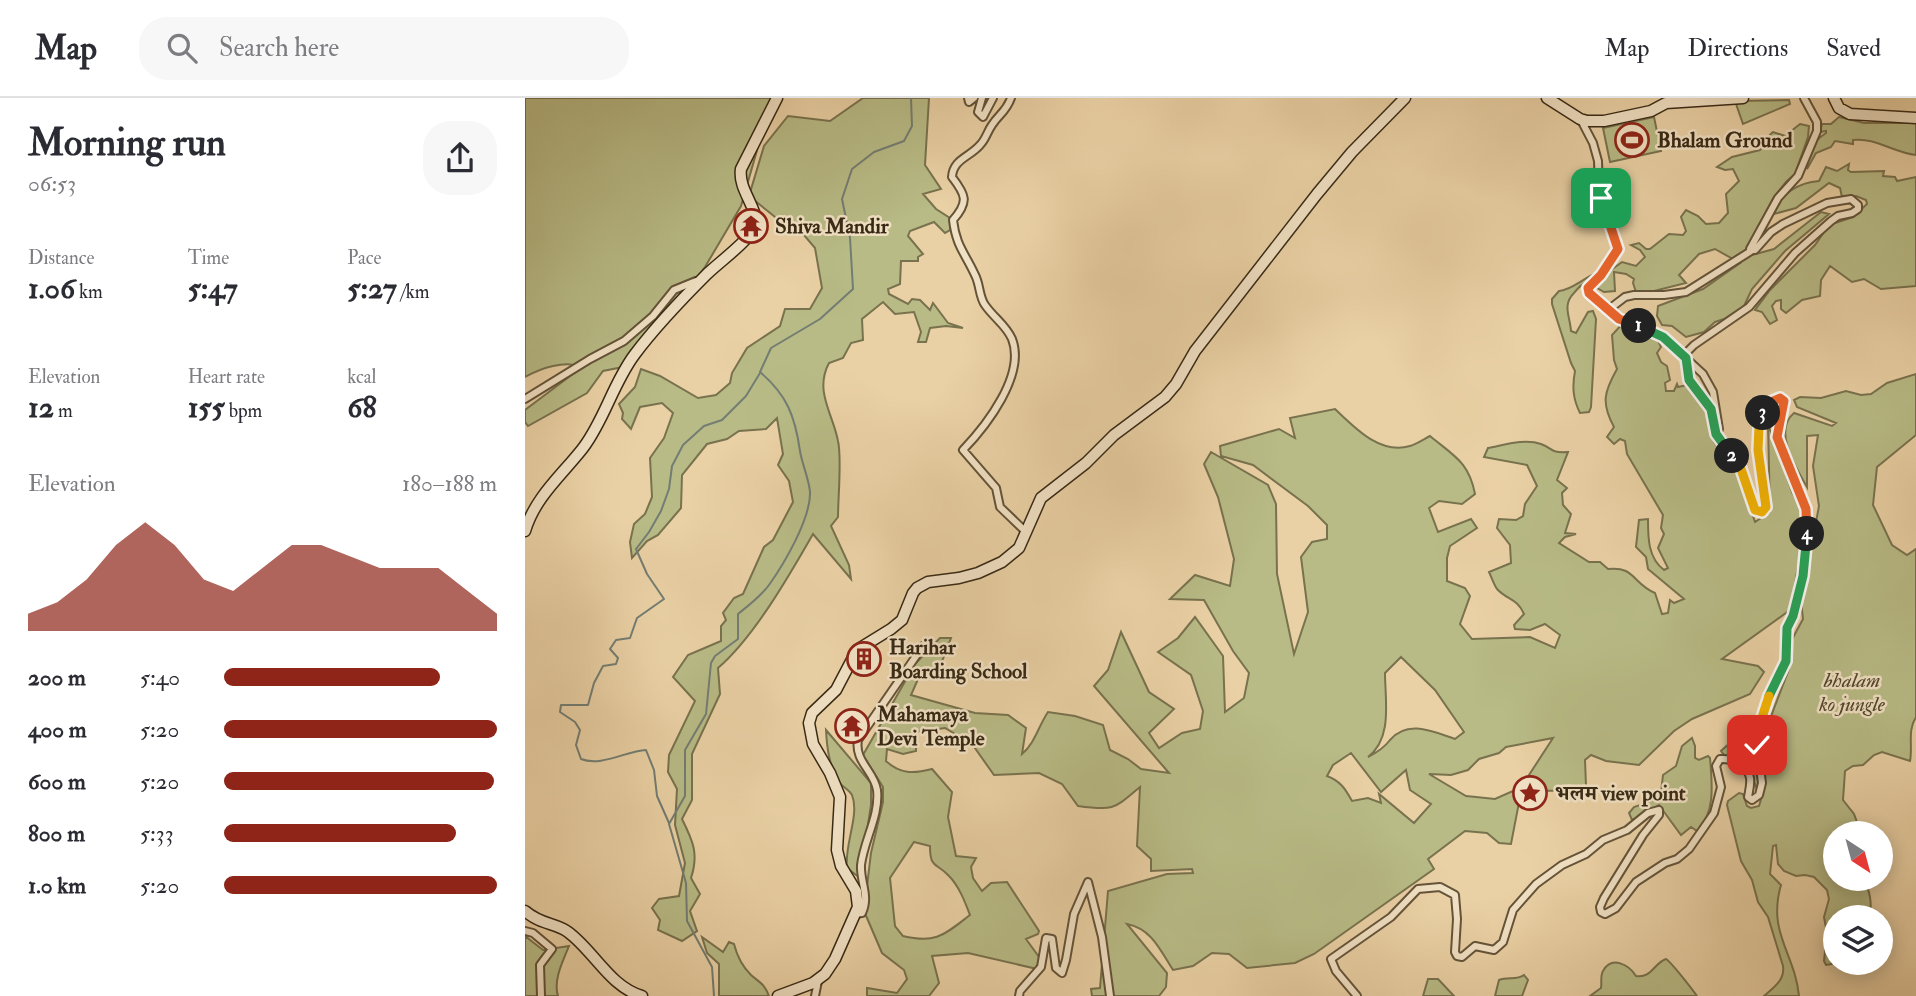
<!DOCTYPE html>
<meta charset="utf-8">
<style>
body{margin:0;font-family:"IM FELL Double Pica","Noto Serif Devanagari",serif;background:#f7f7f7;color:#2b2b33;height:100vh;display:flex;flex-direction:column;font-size:26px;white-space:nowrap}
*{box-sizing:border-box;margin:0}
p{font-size:23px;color:#7c7c81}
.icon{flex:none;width:38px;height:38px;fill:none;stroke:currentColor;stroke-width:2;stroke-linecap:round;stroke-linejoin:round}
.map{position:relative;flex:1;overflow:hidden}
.side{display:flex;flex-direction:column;background:#fff;width:525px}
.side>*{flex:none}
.needle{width:46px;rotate:144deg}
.tools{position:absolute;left:1298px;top:723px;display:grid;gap:14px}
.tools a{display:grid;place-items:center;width:70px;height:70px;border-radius:50%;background:#fff;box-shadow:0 4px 18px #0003;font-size:35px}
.pin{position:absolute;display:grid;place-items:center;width:60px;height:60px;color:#fff;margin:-30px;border-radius:14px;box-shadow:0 4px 10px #0006}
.km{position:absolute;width:35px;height:35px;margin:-18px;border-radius:50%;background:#222;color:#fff;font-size:19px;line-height:35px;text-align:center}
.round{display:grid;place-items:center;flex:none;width:74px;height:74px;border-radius:28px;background:#f7f7f7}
.head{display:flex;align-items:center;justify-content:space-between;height:119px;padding:0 28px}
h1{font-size:38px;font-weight:700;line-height:52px}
.metrics{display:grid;grid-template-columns:repeat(3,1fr);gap:10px;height:119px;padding:7px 28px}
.metrics div{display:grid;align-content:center}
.metrics b{font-size:30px;font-weight:700}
.metrics small{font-size:19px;font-weight:400}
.metrics p{font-size:19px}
.chart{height:196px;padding:14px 28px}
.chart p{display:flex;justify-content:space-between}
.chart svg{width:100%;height:126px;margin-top:7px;fill:#8f2418;opacity:.7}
ul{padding:0 28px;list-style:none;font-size:23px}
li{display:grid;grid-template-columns:112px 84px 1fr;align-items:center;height:52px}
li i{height:18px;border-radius:9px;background:#8f2418}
header{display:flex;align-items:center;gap:42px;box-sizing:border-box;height:98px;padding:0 35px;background:#fff;border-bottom:2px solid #e1e1e2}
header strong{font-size:33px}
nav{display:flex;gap:38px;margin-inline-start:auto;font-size:24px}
.search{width:490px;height:63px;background:#f7f7f7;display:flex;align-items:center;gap:18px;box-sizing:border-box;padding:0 24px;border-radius:28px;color:#7c7c81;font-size:26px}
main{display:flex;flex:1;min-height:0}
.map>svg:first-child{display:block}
.green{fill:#b8bb86;stroke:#78724e;stroke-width:2;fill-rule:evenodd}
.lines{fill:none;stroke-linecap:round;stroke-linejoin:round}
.stream{stroke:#737d73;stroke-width:2}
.minor-casing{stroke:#645339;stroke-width:10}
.secondary-casing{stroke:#372915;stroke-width:13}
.minor{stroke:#f1e1c4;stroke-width:6}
.secondary{stroke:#f1e1c4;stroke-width:10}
.split-1-casing{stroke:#fff;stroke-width:14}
.split-2-casing{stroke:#fff;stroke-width:14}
.split-3-casing{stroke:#fff;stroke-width:14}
.split-4-casing{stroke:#fff;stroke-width:14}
.split-5-casing{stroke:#fff;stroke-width:14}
.split-6-casing{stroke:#fff;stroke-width:14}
.split-1{stroke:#f0652b;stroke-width:9}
.split-2{stroke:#22a559;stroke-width:9}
.split-3{stroke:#f5b400;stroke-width:9}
.split-4{stroke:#f0652b;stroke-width:9}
.split-5{stroke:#22a559;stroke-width:9}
.split-6{stroke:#f5b400;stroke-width:9}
.labels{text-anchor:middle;stroke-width:5;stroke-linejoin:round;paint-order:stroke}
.poi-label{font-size:21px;font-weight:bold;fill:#372915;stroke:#f1e1c4;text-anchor:start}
.park-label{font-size:21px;font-style:italic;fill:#51462c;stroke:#f1e1c4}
</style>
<header>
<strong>Map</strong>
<div class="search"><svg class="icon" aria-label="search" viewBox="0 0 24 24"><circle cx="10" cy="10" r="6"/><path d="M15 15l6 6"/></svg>Search here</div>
<nav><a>Map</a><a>Directions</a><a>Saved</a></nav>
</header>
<main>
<section class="side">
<div class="head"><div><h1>Morning run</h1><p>06:53</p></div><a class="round"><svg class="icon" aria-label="share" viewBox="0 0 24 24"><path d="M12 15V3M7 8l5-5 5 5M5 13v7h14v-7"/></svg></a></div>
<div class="metrics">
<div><p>Distance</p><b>1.06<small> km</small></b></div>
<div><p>Time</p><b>5:47</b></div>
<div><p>Pace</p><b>5:27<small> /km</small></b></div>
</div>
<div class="metrics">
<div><p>Elevation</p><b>12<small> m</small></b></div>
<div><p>Heart rate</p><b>155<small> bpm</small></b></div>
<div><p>kcal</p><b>68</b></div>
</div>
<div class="chart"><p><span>Elevation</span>180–188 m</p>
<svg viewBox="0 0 160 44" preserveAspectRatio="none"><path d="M0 44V38L10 34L20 26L30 14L40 6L50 14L60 26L70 30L80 22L90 14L100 14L110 18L120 22L130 22L140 22L150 30L160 38V44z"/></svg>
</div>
<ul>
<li><b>200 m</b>5:40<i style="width:79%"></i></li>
<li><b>400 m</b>5:20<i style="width:100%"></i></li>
<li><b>600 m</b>5:20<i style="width:99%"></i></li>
<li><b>800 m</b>5:33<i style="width:85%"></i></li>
<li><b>1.0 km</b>5:20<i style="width:100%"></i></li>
</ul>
</section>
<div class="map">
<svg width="1391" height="898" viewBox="0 0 1391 898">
<rect width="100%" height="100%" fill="#ead1a5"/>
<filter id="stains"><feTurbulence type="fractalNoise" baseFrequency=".00286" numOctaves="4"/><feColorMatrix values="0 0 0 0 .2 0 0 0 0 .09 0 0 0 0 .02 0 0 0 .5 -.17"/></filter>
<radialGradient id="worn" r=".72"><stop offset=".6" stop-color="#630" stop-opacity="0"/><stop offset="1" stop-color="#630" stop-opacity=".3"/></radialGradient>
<path class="green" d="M0,0H247L216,108L180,169L103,268L78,273L62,295L3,328L0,324V312L57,269C40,262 16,270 0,279Z
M338,0H404L400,67L416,91L398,96L411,111L428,122L425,132L420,135L409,124L385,133L383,138L398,156L393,159V163H376L375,186L363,191L364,196L383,206L387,201L395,202L405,212L408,205L423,225L438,230L421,228L405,230L401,244H393L396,234L389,214L370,216L358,204L337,221L338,242L326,245L318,260L304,265C289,293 308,316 313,343C317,360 313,399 313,419L306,428L324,467L326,481L288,436C264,478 229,539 193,570L195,596L167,656V702L157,721C168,743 174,756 166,780L175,796L165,813L172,833L157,843L133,832L135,822L127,810L134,801L154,798L160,765L150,727L152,691L143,674L144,657L170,603L148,579L163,557L196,543V528L201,522L198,515L209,500L218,496L239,449L248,442L268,404L264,383L253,367L258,356L252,320L241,331L214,333L202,341L182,346L157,377L156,410L133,437L122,443L107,460L105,444L109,426L120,416L127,399L125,360L139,340L148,315L137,305L115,309L106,331L97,321L98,315L94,306L110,289L116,271L135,278L173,300L191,297L205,285L207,275L222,250L255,228L260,211H285L297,190L290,150L279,137L260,127L224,98L239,48L263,18L305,23Z
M1264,2L1265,6L1218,26L1210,3Z
M1129,19L1136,53L1085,64L1078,30Z
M1314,19L1339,25H1391V57C1369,55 1350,39 1328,42V46L1310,43L1306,49L1291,55L1282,71C1283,53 1286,45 1301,35V33L1295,34L1297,26H1306Z
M1275,26L1284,28L1283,39L1270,76L1261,84L1249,99L1221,152L1227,157L1249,151L1296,114L1304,116L1260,153L1227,191L1219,208L1199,221L1190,224L1179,234L1161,239L1147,228L1137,227L1132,218L1133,208L1178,191L1215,165L1190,151L1174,156L1154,177L1161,185L1125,194H1111L1108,185L1109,181L1101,176L1089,174L1090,193L1079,194L1062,184C1056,186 1053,190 1049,195C1037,207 1045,218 1046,233L1051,235L1063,214L1068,213L1071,221L1066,309L1064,314L1055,315C1048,301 1047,289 1050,273L1046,265L1027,206V201L1034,193C1050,192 1065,172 1086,172L1097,164L1111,168L1120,159L1115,152L1106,147L1114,145L1121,151H1125L1144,136L1158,137L1161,133L1156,119L1161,112L1173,118L1181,126L1194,125L1203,115L1201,96L1214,83L1208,71L1200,72L1192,69L1207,59L1235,52C1241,47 1240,40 1248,34L1260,38Z
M1324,66L1323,72L1326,74L1359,73L1358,78L1370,79L1372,83L1391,79V188L1356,191L1339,181L1327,184L1305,168L1296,182L1295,198L1277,202L1261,215L1256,211V202L1251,203L1247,208L1252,222L1245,226L1237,214L1230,212L1245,192L1290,147L1304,127L1328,119L1342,106L1341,102L1331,98L1317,99L1315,90L1304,85L1271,110L1249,116C1252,97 1275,84 1294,83L1301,69L1312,73Z
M1098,225L1121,226L1130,236L1136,249L1132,255L1136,264L1142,268L1145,282L1140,285L1141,293H1149L1152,286L1153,289L1162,287L1174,295L1180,306L1189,344L1214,376L1230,424L1245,414L1243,326L1267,394L1278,414V442L1265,512L1197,561L1233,568L1239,574L1225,596L1167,621L1149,633L1114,667L1081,663L1066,657L1060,662L1061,688L1055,692L1016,693L1004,677L1028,640L981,649L974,655L954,661L943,672L926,677L904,676L941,698L951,699L970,701L997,689L986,746L974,745L962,735L940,733L903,761L909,771L789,856L770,865L722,870L704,856L687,855L668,868L648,872C635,852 627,831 602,826L642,875L641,889L634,898H567L566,891L575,890L583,793L642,776L668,775L667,771L626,773V761L612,748L615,689C589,711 589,713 553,708L537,686L514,675L469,677L447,646L420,630L391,634V653L378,656L362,651L361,663C375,676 388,676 407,671L427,694L423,719L431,758L451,760L446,769L448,780L457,793L466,785L482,784L514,833L513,836L501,841L514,859L512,871L443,855L407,858L414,885L404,898H342V890L372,895L382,881L379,872L357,855L339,813L346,755L358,704V689L338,657L390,566L415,540H426L411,579L393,581L386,597L450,615L483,617L501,630L497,656C510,645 513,629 523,614L550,618L578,627L585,652L603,661L616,671L644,675L569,588L583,572L596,534L624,594L649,611L624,635L634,650L657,635L675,631L678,613L666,577L633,554L653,540L670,519L698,558L700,614L719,600L724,575L708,553L679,502L645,501L670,477L705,488L709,461L693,399L679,366L686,354L743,387L751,406L752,476L769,556L783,514L776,459L787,444L802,441V427L783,408L728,367L696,358L695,348L754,331L770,340L765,320L810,311C830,330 855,357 885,348C892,346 899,341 905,338C929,358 944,364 950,396L937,406L914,403L904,410L913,434L946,421L952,430L925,448L922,460V483L940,490L945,498L935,526L947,541L1005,539L1030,550L1035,537L1020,526L1005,532L990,531L989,527L999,516C992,500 982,502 972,491C969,487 966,478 964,474L986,465L985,447L972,430L974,421L991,422L998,418L1000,406L1012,388L1002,367L959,359L963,350C979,347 1000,340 1016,346C1030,351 1023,355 1043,354L1032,382L1042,390L1037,395L1038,407L1046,416L1040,435L1051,436L1040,439L1034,445L1064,464H1075L1083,471C1110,468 1107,485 1130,495L1137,516L1143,515L1145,502L1149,505L1159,501L1123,471L1121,459L1111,449L1114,422L1123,421C1123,440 1123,460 1139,472L1143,470L1133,450L1139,436L1136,430L1138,417L1102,356L1100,343L1095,341L1089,346L1082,339L1089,329C1076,305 1079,294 1092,271L1089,262L1087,237ZM876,559L910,592L939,634L930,641C909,634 883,621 865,642C859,650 853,654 843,659C868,640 860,602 860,575ZM826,655L856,694L881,672L885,692L906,706L889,725L854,696L856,705L843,700L827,703C820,690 815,683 802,678L808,667ZM389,744L405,748C405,771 411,764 424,778C434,788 440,804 445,817C419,837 411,846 378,838L370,828L365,780Z
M1391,276V337L1352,369L1348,407L1367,447L1382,457L1391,451V619C1382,633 1388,648 1385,663L1357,654L1349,657L1338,667L1328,668L1320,673L1318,702L1329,716L1336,735H1311V780L1339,781C1345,794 1347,804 1345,819H1311V864L1313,865L1301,867L1299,863L1302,835L1299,819L1304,801L1302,792L1289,779L1280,777L1271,778L1259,773L1253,766L1251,747L1248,748L1245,776L1256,787C1242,835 1270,855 1274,898H1239C1249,889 1260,882 1258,868L1243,819L1233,804L1227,782L1216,763L1202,707L1203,703L1214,695L1218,696L1222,708L1226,710L1234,708L1240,688L1237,642L1264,571V547L1278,521L1276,503L1294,408L1288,368L1293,337L1282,338V389C1272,371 1247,333 1269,315L1307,328L1311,325L1272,309L1269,302L1275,299L1296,300L1321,293L1336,297L1346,296L1362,285Z
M1228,624C1228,631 1225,639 1226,647C1228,662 1237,676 1232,691L1223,669L1199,657L1196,653Z
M301,632L346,685V707L335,780L322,770C319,747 335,717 327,697C325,693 318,689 315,685C304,668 302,651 301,632Z
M1167,640L1170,648V660L1174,662L1183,658L1185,660C1187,685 1191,715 1172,733L1166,729L1156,737L1134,707L1107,722L1104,715L1109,709L1130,702L1136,695L1138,677L1151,668L1157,648Z
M0,838L18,852L44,848C38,863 28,882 33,898H0Z
M177,839L198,854L204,844L209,846C212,858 217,868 226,877C235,885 239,885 244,898H194V866L182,855Z
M1141,861C1147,865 1167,891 1172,898H1065L1076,890C1077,885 1075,878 1078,873C1087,857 1104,867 1111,878C1126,881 1129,865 1141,861Z
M999,877L1003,882L997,898H970L974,882C983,878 991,883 999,877Z
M903,881H913L929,898H898Z"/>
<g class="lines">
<path class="stream" d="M144,725L132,698L129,672L121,652C101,653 76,669 56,661L51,647L55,632L50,624L35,614L36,607H63L69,585L78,568L91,566L93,560L85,551L91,542L105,540L112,520L139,501L122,476L111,451L124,434L136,413L144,391L147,368L158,347L179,328L197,322L221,298L235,275
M189,898L187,869L162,823L161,785L144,726L160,698V652L181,616L186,565L190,558L213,541V516C224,507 236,498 244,487C259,466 286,420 285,394C284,381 277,366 275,353C270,318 262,297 235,274L246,250L295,221L328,191L325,140L317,101L327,71L349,54L379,43L387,28L386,0"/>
<g class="minor-casing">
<path id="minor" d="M443,0L444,4L449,0
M457,0L453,14L458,19L468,0
M486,0C481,14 474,16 467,27C462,34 461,41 455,47C445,59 428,61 427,79C441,97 444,104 428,122C431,148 440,155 450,177C455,186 454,199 460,207C469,220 481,227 487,241C501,277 461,328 438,352L471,390L475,409L501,434
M1056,22L1068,45L1073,63L1074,91L1093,151L1076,177L1063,190L1064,195L1094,221L1138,239L1178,276L1188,294L1194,331L1192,335
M1083,212L1100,199L1109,197H1139L1161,194L1226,153
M0,301L65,261L99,243L128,218L149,192L171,183
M330,816L337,815C345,798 335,784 336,767C339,742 355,717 352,692C349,673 329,663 333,642L398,548
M0,833L8,835L27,851L15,867L16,898
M290,898L293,883
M494,898L495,893L516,869L521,840L527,841L531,870L537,875L541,862L549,816L563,784L577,839L585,898
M832,898L811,873L806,861L866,819L893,791L915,789L930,797L932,821L930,854L932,858L937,859L950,848L969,852L978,844L988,812L1011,786L1037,767L1061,756L1078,742L1102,732L1123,715L1134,712V717L1118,737L1079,800L1075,809L1076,814L1080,816L1091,810L1111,784L1140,765L1152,761L1164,751L1189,715L1196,689L1191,668L1195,661C1206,660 1223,667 1225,680C1226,686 1224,693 1223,699L1227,702L1234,697L1237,685L1232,647L1233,632L1246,591L1261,563L1262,530L1268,518L1278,478L1282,438L1281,411L1252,339L1254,323L1260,307L1258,302C1218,294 1238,389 1241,409L1234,414L1230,412L1216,371L1191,336L1186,311L1164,282L1160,264L1162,254L1169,247L1224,209L1270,155L1306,123L1313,118L1327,115L1333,111V107L1326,101L1302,105L1258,126L1246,134L1230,152L1225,151L1253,100L1273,78L1292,33V24L1279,0"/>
</g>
<g class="secondary-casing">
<path id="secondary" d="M1022,0L1055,21L1062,23H1079L1126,13L1141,5L1218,0
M1309,0L1314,10L1325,16L1391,20
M0,433C10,399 37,377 58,350C80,321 88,285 110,256C131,228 157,201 182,176C198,161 220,146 232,127C231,107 213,91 216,71L252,0
M0,813C16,827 31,825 43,834C69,853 85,889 117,898
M253,898L288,885L300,876L310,861L333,809L331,793L316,768L312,752L315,699L305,675L288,646L284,625L287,615L311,592L332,552L366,531L377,522L388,495L392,490L403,484L434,480L453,475L477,464L494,450L516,400L561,365L589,337L640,299L651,286L670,253L792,96L827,54L880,0"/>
</g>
<use href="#minor" class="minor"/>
<use href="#secondary" class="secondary"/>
</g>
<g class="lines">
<g class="split-1-casing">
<path id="split-1" d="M1076,100L1093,151L1076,177L1063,190L1064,195L1094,221L1114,228"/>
</g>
<g class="split-2-casing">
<path id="split-2" d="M1114,228L1138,239L1161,260L1164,282L1186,311L1191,336L1207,358"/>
</g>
<g class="split-3-casing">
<path id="split-3" d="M1207,358L1216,371L1230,412L1237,414L1241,409L1233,352L1234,329L1238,315"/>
</g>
<g class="split-4-casing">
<path id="split-4" d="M1238,315L1246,304L1255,300L1259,303L1252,339L1281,411L1282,436"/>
</g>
<g class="split-5-casing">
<path id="split-5" d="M1244,598L1261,563L1262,530L1268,518L1278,478L1282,436"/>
</g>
<g class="split-6-casing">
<path id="split-6" d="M1232,647L1233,632L1244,598"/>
</g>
<use href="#split-1" class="split-1"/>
<use href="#split-2" class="split-2"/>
<use href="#split-3" class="split-3"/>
<use href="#split-4" class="split-4"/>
<use href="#split-5" class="split-5"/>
<use href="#split-6" class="split-6"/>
</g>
<defs>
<g id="stadium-ring" transform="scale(1.75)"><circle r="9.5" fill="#f1e1c4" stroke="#8f2418" stroke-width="1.5"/><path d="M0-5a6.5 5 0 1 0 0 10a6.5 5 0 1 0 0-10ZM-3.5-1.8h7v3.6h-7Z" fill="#8f2418"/></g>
<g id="temple-ring" transform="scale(1.75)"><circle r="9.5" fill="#f1e1c4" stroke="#8f2418" stroke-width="1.5"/><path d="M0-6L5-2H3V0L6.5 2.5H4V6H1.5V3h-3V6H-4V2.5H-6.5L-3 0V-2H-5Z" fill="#8f2418"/></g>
<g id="building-ring" transform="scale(1.75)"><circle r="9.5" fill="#f1e1c4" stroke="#8f2418" stroke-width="1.5"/><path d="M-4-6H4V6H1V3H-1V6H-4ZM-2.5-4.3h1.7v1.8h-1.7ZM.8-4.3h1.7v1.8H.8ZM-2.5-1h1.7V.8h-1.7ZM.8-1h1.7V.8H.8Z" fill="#8f2418"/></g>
<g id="sight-ring" transform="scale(1.75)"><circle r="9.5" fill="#f1e1c4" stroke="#8f2418" stroke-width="1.5"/><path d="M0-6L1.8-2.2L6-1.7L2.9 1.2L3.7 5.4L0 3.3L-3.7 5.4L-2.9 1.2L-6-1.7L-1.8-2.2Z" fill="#8f2418"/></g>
</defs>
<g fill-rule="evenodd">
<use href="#stadium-ring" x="1107" y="42"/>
<use href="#temple-ring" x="226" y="128"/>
<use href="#building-ring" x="339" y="561"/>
<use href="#temple-ring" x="327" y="628"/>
<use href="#sight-ring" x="1005" y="695"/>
</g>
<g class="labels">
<g class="poi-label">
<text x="1132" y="49">Bhalam Ground</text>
<text x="250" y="135">Shiva Mandir</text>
<text x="364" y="556">Harihar<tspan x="364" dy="24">Boarding School</tspan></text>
<text x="352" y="623">Mahamaya<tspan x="352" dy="24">Devi Temple</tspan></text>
<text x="1030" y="702">भलम view point</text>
</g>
<g class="park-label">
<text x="1327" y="589">bhalam<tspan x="1327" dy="24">ko jungle</tspan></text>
</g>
</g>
<rect width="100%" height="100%" filter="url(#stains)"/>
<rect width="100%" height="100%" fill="url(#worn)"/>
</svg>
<div class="tools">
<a><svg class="needle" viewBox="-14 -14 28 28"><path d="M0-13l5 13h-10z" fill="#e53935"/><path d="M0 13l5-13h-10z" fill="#7c7c81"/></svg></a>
<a><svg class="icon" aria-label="layers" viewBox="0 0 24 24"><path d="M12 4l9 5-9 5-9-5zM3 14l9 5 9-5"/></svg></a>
</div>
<div class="pin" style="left:1076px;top:100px;background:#1e9e55"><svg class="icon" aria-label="arrive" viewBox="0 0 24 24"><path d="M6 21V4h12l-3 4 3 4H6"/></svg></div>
<div class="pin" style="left:1232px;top:647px;background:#d93025"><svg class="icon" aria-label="check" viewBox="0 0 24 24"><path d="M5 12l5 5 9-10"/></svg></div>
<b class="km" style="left:1114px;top:228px">1</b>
<b class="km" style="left:1207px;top:358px">2</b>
<b class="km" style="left:1238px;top:315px">3</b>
<b class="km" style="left:1282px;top:436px">4</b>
</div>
</main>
